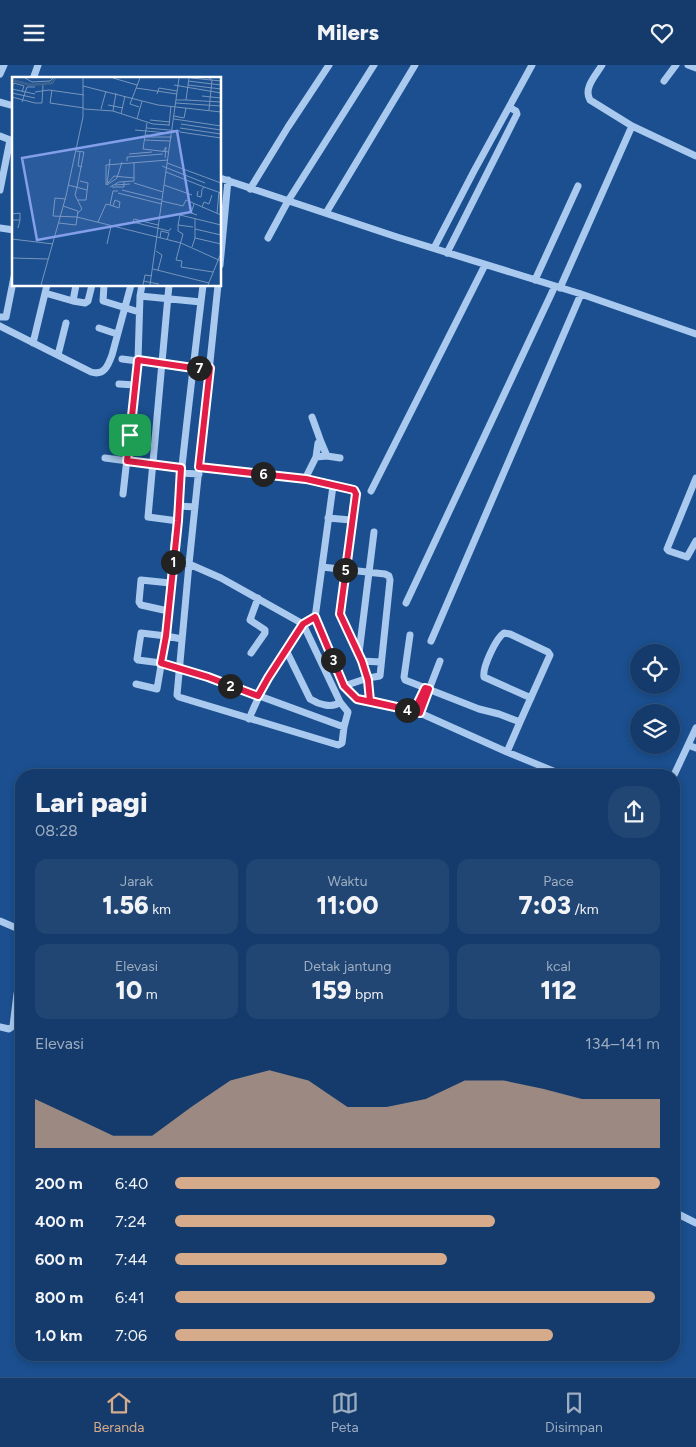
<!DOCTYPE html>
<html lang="id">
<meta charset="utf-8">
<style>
body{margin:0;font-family:Figtree,sans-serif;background:#214673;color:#f1f3f6;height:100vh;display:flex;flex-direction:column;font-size:19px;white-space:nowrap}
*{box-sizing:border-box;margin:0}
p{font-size:16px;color:#9dadc1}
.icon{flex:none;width:28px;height:28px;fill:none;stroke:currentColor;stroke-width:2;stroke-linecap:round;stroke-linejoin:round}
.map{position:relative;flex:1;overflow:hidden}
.sheet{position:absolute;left:15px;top:704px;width:665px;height:592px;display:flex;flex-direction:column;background:#143b6b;border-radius:20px;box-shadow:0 2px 8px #0003,0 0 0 1px #33557e}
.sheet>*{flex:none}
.tools{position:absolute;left:630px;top:579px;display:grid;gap:10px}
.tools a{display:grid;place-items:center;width:50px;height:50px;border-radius:50%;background:#143b6b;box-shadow:0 2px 8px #0003,0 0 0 1px #33557e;font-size:25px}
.pin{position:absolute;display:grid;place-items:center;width:42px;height:42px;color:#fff;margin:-21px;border-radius:10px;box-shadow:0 2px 8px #0006}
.km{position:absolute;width:25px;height:25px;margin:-12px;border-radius:50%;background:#222;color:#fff;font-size:14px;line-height:25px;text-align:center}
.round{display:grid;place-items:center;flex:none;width:52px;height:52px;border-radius:20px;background:#214673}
.summary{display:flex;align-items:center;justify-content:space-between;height:85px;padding:0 20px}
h1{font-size:28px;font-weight:800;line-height:38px}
.metrics{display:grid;grid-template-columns:repeat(3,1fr);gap:8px;height:85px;padding:5px 20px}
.metrics div{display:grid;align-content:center;border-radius:12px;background:#214673;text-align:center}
.metrics b{font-size:25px;font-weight:800}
.metrics small{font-size:14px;font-weight:400}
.metrics p{font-size:14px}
.chart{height:140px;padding:10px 20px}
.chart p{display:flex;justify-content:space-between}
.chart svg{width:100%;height:90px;margin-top:5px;fill:#d6ab8b;opacity:.7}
ul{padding:0 20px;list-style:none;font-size:16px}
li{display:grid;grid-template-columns:80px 60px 1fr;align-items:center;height:38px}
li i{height:12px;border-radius:6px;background:#d6ab8b}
header{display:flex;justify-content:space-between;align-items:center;height:65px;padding:0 20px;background:#143b6b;font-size:22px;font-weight:800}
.dock{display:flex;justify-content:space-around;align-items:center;height:70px;border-top:1px solid #33557e;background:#143b6b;font-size:14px;color:#9dadc1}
.dock a{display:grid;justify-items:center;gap:2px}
.dock .active{color:#d6ab8b}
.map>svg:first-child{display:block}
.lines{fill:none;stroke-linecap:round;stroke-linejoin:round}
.minor{stroke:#a9c9ee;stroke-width:7}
.route-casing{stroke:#fff;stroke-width:10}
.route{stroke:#e11d48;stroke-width:6}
.inset-river{fill:none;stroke:#3c6290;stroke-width:2.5}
.inset-road{fill:none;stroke:#7695bc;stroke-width:1}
.view{fill:#839eea;fill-opacity:0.15;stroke:#839eea;stroke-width:2.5}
.inset-edge{fill:none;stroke:#fff;stroke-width:2.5}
</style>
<header><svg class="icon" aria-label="menu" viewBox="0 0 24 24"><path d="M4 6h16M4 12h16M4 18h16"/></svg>Milers<svg class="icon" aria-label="heart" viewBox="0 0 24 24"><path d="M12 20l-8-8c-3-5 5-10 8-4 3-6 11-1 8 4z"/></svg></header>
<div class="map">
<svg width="696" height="1312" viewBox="0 0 696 1312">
<rect width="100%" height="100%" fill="#1b4f8f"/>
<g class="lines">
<path class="minor" d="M688,0L696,3
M0,9L4,0
M33,14L38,0
M664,16L676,0
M0,37L14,41
M632,61L696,91
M0,71L13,76
M220,113L397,172L581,229L696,269
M250,124L288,62L329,0
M0,125L10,75
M326,148L415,0
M0,163L14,165
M268,173L288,136L374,0
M434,183L474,106L532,0
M447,188L517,49L516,46L509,42
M220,200L228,115
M535,215L578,121
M104,220L103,236L139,247
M169,220L148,452L178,456
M218,220L189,499L177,630L179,632L338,680L342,678L344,662
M560,223L632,61L590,35C583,23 596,10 602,0
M45,228L73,236L85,238L88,236L92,220
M140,231L142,220
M73,236L76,220
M0,252H6L14,212
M0,261L91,307C104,311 108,301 112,290L131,220
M99,263L117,269
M33,278L47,220
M58,290L66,258
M122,294L193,303H209
M119,319L135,320
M312,352L321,377
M113,369L130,370
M316,392L327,391L340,393
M105,393L181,403
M199,402L305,414L333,421L315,553L303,559L287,583V587L310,634C318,639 332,644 340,637
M180,408L199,409
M696,413L667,484L669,486L687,492L696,476
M305,414L316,392L318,378L321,377L327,391
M333,421L353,425L355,427L340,549L359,590L368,615L370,636
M371,426L485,200
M123,429L138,295L140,231L201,237
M178,441L195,442
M328,453L351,455
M173,494L189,499L221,513L303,559L340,637L348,647L344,662L208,612L161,598L138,595L137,594L141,568L166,571C175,454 189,337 203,220
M322,502L385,509L389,511L390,515L380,611L368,613L344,621
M406,538L555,221
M168,546L141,540L139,537L141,515L170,518
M315,553L344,621L351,629L357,634L420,648L440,596
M410,570L404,612L405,615L479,644L499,649L520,657L507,687L563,710
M431,576L581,229
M251,588L265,568V565L250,555L258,533
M359,588L374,467
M361,596L381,597
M136,619L157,624L166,571L182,574
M414,647L425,622
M420,648L507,687
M249,654C259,629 271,607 287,585
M520,657L550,590L548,587L510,569L504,568C496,573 482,603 484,612L531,633
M688,680L696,683
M674,710L696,663
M0,856L21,865
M0,962L9,964L13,961L17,929L21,915
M674,1147L696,1158"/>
</g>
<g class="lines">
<g class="route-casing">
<path id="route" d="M130,370L127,396L181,403L178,456L166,571L161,598L208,612L258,631L268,613L303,559L315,552L344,621L357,634L414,646L425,623L429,624L420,648L414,646L370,636L368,615L362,596L340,549L356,429L354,425L306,414L199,402L210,303H193L138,295L130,370"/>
</g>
<use href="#route" class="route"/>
</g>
<g transform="translate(12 12)">
<rect width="209" height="209" fill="#1b4f8f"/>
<path class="inset-river" d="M0,3L18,8L40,6L43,1"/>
<path class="inset-road" d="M13,1L20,5L38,4L41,1M101,1L125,8M179,1L209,4M197,1L200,3L197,33M176,4L209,8M162,8L209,16M176,8L209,12M71,9L146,28L209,35M0,10L2,6L12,9L10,15M124,11L165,17M0,12L23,17M40,13L38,26L72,31M23,15L37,13L72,18M0,16L23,21M104,16L101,34L141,47L157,48M145,17L147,11L165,14M190,19L209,21M0,20L23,26M164,23H174L177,1M174,23L209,25M10,25L15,10H23M23,26H30L31,8M164,26L209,29M96,28L111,31M127,30L118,27L128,1M72,32L101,34M89,32L94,14M109,37L113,19M162,39L172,41L174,31M125,42L130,24M162,42L209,49M138,43L158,45M135,46L131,72L157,75M169,47L209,53M157,49L159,29M135,51L168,54M168,51L209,57M123,53L156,56M168,55L209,61M135,57V60H160M133,63L158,64M64,74L72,75L65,110M68,75L66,89L70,90M151,75L154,70L153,81M117,77L140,75M98,82L95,108L105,101L110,85M115,84V80L151,77M155,86L209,106M150,89L193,106M154,95L192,110L189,114M96,106L102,99L122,101V85M122,106L151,115M56,108L75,113M94,108V88L156,83M103,108L118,107M152,108L180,118M65,110L63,118L70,132L65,137M98,110L107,105L122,104V101M100,110H112V105M192,110L209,116M110,113L150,123M186,114L185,119L189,120L190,114M106,116L150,127M54,122L43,121L41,139L65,140L169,166L209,184M66,123H74L76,106L68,104M150,124L171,129L174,123L209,138M182,127L179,136L185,138M98,128L107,131L108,125L103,123L101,129M190,130L192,125L197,127L200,118M205,136L207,115M0,137L8,136V143M183,141V161M0,143H8L6,151M86,145L94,127L98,128L101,114H106M121,145L157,154L159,151M121,145L122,142L146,148M47,146L64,148L66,134L51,129M166,148L181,150M183,152L209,158M148,161L149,154L157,156L155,163M0,162L41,167M95,167L99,149M180,170L183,161L209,167M144,174L150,178L146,193M0,181L36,182M141,192L197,206M201,195L169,190L170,184L164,183L171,157L166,154V148L168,138L209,148M131,204L147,207M29,208L54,119L71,40V1M131,208L133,198L140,199M138,208L167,1M196,208L209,176"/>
<path class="view" d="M165,54L179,135L25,163L10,81Z"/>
<rect width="209" height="209" class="inset-edge"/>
</g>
</svg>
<div class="tools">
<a><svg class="icon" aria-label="locate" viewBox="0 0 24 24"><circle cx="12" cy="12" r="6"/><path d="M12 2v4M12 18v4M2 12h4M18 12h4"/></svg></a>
<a><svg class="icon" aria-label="layers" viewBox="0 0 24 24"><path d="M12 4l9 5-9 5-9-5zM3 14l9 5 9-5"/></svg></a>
</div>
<div class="pin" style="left:130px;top:370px;background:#1e9e55"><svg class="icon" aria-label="arrive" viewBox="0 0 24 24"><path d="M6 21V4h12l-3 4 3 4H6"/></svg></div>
<b class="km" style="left:173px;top:497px">1</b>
<b class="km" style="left:230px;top:621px">2</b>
<b class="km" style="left:333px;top:595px">3</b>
<b class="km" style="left:407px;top:645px">4</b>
<b class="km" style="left:345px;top:505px">5</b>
<b class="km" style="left:263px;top:409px">6</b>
<b class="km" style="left:199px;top:303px">7</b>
<section class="sheet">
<div class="summary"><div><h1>Lari pagi</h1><p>08:28</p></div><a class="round"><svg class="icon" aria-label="share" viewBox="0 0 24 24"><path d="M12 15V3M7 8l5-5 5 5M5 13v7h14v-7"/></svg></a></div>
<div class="metrics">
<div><p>Jarak</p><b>1.56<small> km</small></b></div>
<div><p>Waktu</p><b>11:00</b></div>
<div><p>Pace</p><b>7:03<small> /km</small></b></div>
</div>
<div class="metrics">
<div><p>Elevasi</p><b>10<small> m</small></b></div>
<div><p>Detak jantung</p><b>159<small> bpm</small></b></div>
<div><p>kcal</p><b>112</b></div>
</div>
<div class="chart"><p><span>Elevasi</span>134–141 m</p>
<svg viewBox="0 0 160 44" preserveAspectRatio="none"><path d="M0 44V20L10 29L20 38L30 38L40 24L50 11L60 6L70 11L80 24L90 24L100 20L110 11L120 11L130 15L140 20L150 20L160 20V44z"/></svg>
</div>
<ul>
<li><b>200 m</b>6:40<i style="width:100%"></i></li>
<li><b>400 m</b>7:24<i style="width:66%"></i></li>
<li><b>600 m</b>7:44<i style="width:56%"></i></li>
<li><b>800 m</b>6:41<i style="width:99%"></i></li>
<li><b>1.0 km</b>7:06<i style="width:78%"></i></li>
</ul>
</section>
</div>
<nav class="dock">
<a class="active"><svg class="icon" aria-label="home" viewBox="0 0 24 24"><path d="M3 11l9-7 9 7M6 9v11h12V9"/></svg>Beranda</a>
<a><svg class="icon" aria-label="map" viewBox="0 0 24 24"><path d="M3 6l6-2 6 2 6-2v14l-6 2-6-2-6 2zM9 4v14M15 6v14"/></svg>Peta</a>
<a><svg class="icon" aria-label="saved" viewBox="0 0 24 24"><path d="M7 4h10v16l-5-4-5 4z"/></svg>Disimpan</a>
</nav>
